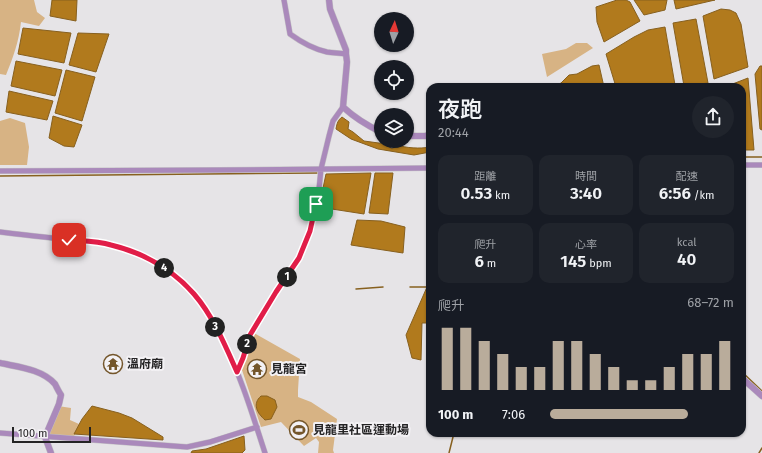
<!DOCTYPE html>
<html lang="zh-TW">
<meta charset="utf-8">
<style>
body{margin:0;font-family:"Fira Sans","Noto Sans TC",sans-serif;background:#20242c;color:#f1f3f6;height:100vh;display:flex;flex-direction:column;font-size:15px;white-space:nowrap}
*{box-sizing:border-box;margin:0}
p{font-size:13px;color:#9ea1a6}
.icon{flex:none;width:22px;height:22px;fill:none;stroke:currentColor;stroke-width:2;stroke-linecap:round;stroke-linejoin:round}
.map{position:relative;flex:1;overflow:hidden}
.drawer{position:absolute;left:426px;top:83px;width:320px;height:354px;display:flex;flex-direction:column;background:#171b24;border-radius:12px;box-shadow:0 1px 3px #0004}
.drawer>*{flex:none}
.needle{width:26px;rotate:4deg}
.controls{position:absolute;left:374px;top:12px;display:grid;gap:8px}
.controls a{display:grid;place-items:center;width:40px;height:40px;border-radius:50%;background:#171b24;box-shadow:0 1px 3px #0004;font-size:20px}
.scale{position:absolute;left:12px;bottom:10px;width:79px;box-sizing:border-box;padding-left:4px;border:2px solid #242324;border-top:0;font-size:11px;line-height:14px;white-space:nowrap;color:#242324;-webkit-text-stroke:3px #f3f1f4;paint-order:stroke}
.pin{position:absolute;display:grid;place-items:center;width:34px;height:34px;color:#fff;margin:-17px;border-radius:8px;box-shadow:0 2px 6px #0006}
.km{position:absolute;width:20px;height:20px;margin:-10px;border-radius:50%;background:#222;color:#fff;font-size:11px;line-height:20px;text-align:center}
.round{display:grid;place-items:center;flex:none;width:42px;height:42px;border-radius:21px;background:#20242c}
.summary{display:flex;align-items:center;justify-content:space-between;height:68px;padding:0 12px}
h1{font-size:22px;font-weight:600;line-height:30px}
.metrics{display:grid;grid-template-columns:repeat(3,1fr);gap:6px;height:68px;padding:4px 12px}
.metrics div{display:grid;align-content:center;border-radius:10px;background:#20242c;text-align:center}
.metrics b{font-size:17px;font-weight:600}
.metrics small{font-size:11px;font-weight:400}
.metrics p{font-size:11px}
.chart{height:112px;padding:8px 12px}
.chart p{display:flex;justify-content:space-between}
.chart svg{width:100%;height:72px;margin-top:4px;stroke:#b9ac9b;stroke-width:6}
ul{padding:0 12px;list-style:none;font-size:13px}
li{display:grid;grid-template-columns:64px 48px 1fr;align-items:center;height:30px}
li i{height:10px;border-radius:5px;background:#b9ac9b}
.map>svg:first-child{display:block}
.green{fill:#d7b384}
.water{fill:#b17a1d;stroke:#87601f}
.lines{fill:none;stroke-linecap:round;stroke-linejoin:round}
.stream{stroke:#87601f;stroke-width:1.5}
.minor-casing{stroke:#c3c1c4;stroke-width:6}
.tertiary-casing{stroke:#c3c1c4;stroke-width:7}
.minor{stroke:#aa89bb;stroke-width:5}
.tertiary{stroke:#aa89bb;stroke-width:6}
.route-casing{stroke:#fff;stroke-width:8}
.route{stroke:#e11d48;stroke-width:5}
.labels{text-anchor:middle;stroke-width:4;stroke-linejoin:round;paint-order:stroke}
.poi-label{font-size:12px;font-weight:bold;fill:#242324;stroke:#f3f1f4;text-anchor:start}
</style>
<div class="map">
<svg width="762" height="453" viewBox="0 0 762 453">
<rect width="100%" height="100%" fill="#e6e4e7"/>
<path class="green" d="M0,0H34L37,12L45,18L39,26L21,22C19,41 13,58 6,75L0,74Z
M576,43H587L593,48L547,77L542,54L566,49Z
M10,118L25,123L29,147L27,165H0V121Z
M254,333L300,359L298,390V397L311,402L337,419L333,450L334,453H318L319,442L316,438L304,446L281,422L261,427L240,364Z
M58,406L71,408L70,420L79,424L73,439L45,437Z"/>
<path class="water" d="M52,0H77L76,21L50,16Z
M617,0H626L630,2L640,21L604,42L597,22L596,7Z
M634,0H667L665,10L644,15Z
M674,0H715L676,9Z
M721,9L730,10L736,13L741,24L748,67L714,79L703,16Z
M696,19L708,83L684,86L673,23Z
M665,27L675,85L670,87H616L606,54L634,37L648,30Z
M23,28L71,33L64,63L18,54Z
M78,33L109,34L96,72L69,65Z
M16,61L62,70L55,96L11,86Z
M599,65L604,87H554L561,83L569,75L577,74L592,66Z
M760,66H762V130L760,129L755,74Z
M66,70L95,77L82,121L55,113Z
M748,78L754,150H742V87H731L730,85Z
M9,91L53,101L47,120L6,112Z
M53,116L82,125L74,147L64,146L49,138Z
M342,117L349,122L348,129L353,132L364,141L386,144L392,149L397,145C406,148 420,149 430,147V152L414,155L378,149L351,139L336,129C337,123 338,120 342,117Z
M371,173L364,214L319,207L326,174Z
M375,173H393L388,214L369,213Z
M357,220L381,221L405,227L403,253L351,245Z
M427,287H430V323H422L421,360L412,358L406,335Z
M261,396H267L275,400L277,407L271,419L265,420C257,413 252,404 261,396Z
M92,406L119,413L132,418L163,437V440L74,434L82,419Z
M244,436L245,450L242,453H191L192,451L206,449Z"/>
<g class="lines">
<path class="stream" d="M742,157H762
M0,176L317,173
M410,287H430
M356,289L383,287
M742,372L762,391
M449,453L454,433
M759,453L762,448"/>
<g class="minor-casing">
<path id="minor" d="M284,0L290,34C301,42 313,49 327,52C333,53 340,53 346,54
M742,165H762
M0,171L218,170L430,168
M0,232C25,235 50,238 75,240C87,242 100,242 111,245C127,249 143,254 156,262C219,298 244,389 265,453
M237,372L243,358L250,335L276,292L299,257L311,231L319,189L321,169L329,136L333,121L343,107
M0,433L187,447L210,442L257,427"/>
</g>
<g class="tertiary-casing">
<path id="tertiary" d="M329,0L330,9L346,50V54L347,62L343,107C355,118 366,125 381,132
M407,136H425L430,135
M0,363C18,367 42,369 55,384C57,388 59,392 61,395L59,404L45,437L51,453
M742,378L762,396"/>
</g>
<use href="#minor" class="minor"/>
<use href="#tertiary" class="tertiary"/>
</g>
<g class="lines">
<g class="route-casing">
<path id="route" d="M69,240C82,241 98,241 111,245C144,253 172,269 194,294C213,316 225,345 237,372L243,358L250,335L276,292L299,258L310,231L316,204"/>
</g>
<use href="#route" class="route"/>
</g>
<defs>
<g id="temple-ring" transform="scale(1)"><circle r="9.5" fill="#f3f1f4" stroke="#74562b" stroke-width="1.5"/><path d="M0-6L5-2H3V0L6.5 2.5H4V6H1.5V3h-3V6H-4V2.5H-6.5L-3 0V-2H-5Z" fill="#74562b"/></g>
<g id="stadium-ring" transform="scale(1)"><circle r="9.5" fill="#f3f1f4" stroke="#74562b" stroke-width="1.5"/><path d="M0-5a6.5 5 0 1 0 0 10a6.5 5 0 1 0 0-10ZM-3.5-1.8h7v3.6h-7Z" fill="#74562b"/></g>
</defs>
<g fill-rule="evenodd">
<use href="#temple-ring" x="113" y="364"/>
<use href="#temple-ring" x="257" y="369"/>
<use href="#stadium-ring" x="299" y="430"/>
</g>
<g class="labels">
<g class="poi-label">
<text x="127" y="368">溫府廟</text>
<text x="271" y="373">見龍宮</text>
<text x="313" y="434">見龍里社區運動場</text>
</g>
</g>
</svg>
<div class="controls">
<a><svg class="needle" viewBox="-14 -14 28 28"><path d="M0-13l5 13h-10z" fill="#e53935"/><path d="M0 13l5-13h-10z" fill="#9ea1a6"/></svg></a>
<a><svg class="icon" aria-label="locate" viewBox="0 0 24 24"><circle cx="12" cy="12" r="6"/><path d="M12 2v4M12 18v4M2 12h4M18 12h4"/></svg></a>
<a><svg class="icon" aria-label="layers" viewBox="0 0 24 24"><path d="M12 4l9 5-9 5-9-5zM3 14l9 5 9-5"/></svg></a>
</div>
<div class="scale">100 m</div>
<div class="pin" style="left:316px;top:204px;background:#1e9e55"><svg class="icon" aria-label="arrive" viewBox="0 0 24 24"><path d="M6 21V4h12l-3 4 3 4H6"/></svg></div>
<div class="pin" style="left:69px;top:240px;background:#d93025"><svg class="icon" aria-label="check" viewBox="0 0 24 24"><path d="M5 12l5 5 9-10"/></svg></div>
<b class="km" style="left:287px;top:277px">1</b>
<b class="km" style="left:247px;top:344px">2</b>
<b class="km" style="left:215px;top:327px">3</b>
<b class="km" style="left:164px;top:268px">4</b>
<section class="drawer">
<div class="summary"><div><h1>夜跑</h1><p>20:44</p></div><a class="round"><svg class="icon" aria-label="share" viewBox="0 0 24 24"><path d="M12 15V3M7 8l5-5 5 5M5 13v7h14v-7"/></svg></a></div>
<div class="metrics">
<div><p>距離</p><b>0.53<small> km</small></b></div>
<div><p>時間</p><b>3:40</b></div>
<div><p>配速</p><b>6:56<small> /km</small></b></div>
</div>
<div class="metrics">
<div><p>爬升</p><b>6<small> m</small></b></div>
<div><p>心率</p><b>145<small> bpm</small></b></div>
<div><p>kcal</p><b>40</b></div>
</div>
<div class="chart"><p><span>爬升</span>68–72 m</p>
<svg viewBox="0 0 160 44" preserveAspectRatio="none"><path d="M5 44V6M15 44V6M25 44V14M35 44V22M45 44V30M55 44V30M65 44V14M75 44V14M85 44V22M95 44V30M105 44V38M115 44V38M125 44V30M135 44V22M145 44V22M155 44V14"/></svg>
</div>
<ul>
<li><b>100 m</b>7:06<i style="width:75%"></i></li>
</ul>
</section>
</div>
